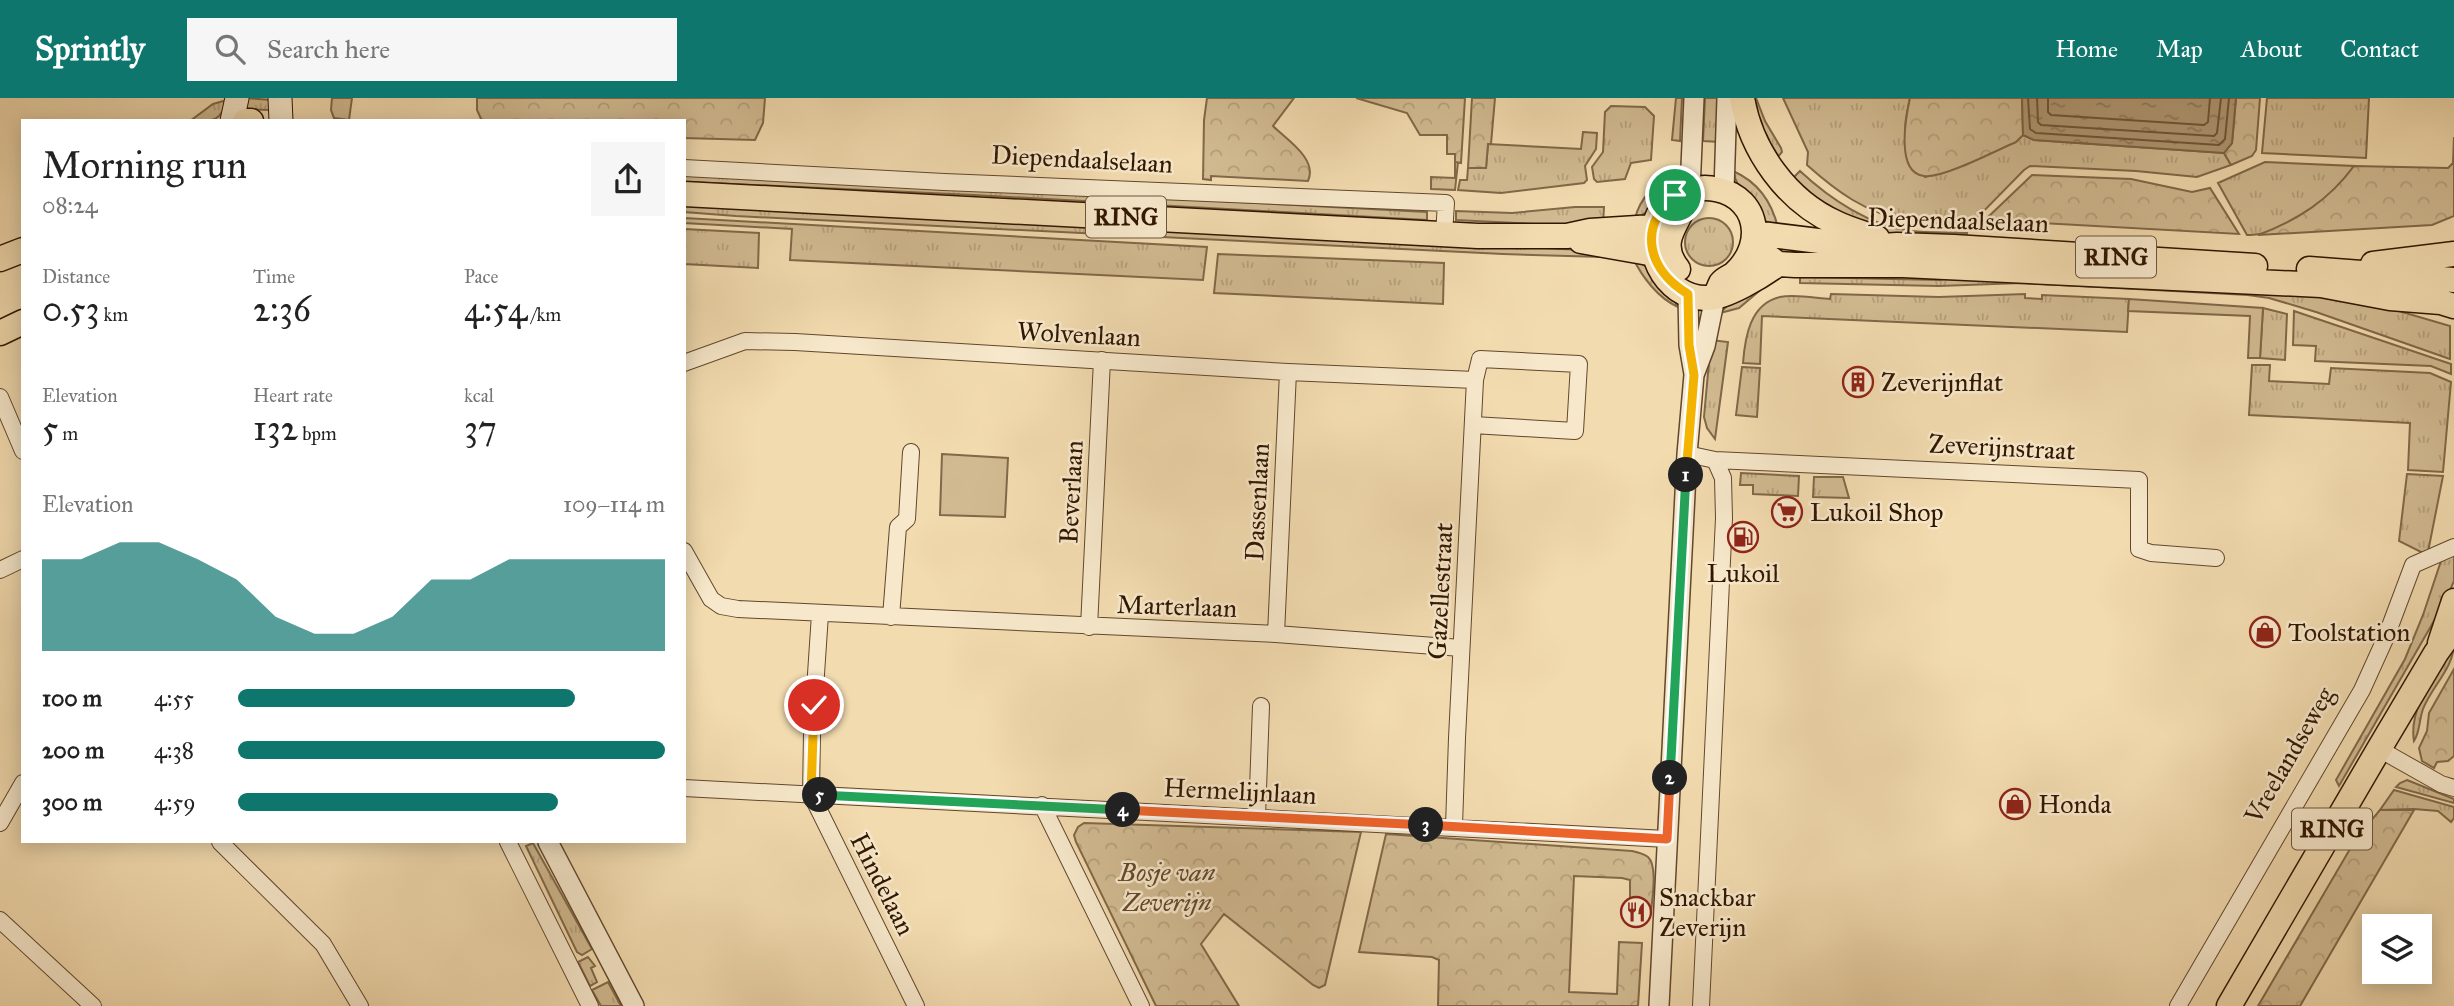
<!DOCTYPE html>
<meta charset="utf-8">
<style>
body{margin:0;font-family:"IM FELL Great Primer",serif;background:#f6f6f6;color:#222;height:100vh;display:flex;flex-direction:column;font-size:26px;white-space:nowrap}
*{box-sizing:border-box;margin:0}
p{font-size:23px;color:#767676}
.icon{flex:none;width:38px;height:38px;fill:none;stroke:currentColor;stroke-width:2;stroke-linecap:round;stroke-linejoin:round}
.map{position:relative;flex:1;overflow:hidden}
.sheet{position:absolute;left:21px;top:21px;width:665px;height:724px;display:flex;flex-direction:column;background:#fff;border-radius:0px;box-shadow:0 4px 18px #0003}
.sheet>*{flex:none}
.buttons{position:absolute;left:2362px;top:816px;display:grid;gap:14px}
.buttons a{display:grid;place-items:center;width:70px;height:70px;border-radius:0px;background:#fff;box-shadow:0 4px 18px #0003;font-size:35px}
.pin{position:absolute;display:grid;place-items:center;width:60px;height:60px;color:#fff;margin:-30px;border:4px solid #fff;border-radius:50%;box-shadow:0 2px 7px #0007}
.km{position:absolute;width:35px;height:35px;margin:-18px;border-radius:50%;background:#222;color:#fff;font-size:19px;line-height:35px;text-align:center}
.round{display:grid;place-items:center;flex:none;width:74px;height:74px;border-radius:0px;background:#f6f6f6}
.overview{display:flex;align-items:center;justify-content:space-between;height:119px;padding:0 21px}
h1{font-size:38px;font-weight:600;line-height:52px}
.stats{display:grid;grid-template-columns:repeat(3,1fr);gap:10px;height:119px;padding:7px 21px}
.stats div{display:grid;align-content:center}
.stats b{font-size:35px;font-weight:600}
.stats small{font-size:19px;font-weight:400}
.stats p{font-size:19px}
.chart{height:196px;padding:14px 21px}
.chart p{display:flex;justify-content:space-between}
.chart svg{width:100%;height:126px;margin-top:7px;fill:#0f766e;opacity:.7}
ul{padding:0 21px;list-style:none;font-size:23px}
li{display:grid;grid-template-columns:112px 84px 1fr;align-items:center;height:52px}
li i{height:18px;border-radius:9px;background:#0f766e}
header{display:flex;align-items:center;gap:42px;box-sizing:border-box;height:98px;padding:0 35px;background:#0f766e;color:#fff}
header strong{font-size:33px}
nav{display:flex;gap:38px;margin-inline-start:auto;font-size:24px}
.search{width:490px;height:63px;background:#f6f6f6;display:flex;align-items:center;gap:18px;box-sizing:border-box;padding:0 24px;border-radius:0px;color:#767676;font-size:26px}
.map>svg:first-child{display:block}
.grass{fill:url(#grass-tufts);stroke:#816848;stroke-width:2}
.forest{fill:url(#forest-crowns);stroke:#816848;stroke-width:2}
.garden{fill:#d1ba91;stroke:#816848;stroke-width:2}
.water{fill:url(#water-ripples);stroke:#7d6446;stroke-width:2}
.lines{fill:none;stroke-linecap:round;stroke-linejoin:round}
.shore{stroke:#70573a;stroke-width:2}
.minor-casing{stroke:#61472c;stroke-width:18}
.tertiary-casing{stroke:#61472c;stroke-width:22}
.secondary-casing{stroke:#311600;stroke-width:25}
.primary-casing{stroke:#311600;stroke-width:27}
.minor{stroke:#f7e8cb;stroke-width:16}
.tertiary{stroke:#f7e8cb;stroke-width:19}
.secondary{stroke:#f7e8cb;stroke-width:23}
.primary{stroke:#f2dbaf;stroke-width:24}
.split-1-casing{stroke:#fff;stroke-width:14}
.split-2-casing{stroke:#fff;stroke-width:14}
.split-3-casing{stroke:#fff;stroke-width:14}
.split-4-casing{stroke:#fff;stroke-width:14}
.split-5-casing{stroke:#fff;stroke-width:14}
.split-6-casing{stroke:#fff;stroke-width:14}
.split-1{stroke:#f5b400;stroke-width:9}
.split-2{stroke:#22a559;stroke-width:9}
.split-3{stroke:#f0652b;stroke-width:9}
.split-4{stroke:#f0652b;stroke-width:9}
.split-5{stroke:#22a559;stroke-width:9}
.split-6{stroke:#f5b400;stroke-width:9}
.labels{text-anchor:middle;stroke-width:5;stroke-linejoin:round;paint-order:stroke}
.shield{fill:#f7e8cb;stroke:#6c553d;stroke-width:2}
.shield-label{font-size:24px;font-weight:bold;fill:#311600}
.street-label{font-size:26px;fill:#311600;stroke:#f7e8cb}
.poi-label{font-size:26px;fill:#311600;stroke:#f7e8cb;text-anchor:start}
.park-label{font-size:26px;font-style:italic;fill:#61472c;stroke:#f7e8cb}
</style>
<header>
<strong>Sprintly</strong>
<div class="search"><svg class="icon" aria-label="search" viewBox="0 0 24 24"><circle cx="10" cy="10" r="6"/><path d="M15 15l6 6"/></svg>Search here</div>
<nav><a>Home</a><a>Map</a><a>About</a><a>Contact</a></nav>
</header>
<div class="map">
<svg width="2454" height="908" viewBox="0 0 2454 908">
<defs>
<pattern id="grass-tufts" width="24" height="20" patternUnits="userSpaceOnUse" patternTransform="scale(1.75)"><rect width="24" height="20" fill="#d1ba91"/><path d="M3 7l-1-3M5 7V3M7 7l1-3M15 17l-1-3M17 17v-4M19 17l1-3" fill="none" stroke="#b49f7b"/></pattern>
<pattern id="forest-crowns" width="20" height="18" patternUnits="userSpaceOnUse" patternTransform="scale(1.75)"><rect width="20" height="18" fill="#d1ba91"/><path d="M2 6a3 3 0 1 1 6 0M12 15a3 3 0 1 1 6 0" fill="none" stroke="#b49f7b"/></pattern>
<pattern id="water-ripples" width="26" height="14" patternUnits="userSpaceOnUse" patternTransform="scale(1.75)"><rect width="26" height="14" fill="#b09874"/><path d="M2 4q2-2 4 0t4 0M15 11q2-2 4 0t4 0" fill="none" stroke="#907b5d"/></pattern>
</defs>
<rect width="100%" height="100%" fill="#f2dbaf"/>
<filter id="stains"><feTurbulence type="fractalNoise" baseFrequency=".00286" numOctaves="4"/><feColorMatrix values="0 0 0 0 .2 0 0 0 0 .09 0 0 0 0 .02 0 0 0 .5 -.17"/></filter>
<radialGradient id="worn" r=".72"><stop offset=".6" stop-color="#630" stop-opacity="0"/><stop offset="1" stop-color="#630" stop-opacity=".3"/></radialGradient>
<path class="grass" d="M245,0L272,2L269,12L244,11Z
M1676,0H1682L1680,43L1672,42Z
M1705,0H1722L1720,44L1703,43Z
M1748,0H1756L1765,23L1781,50L1782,54L1776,61Z
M1783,0H1910C1901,40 1904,45 1925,79L1959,68L2016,44L2023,37L2034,42L2224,55L2231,67L2197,79L2136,73L2030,68L2024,72L1975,122L1969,121L1961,126C1943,125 1924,125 1906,122C1867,116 1836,93 1807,67L1808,54Z
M2267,0H2369L2366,60L2262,55Z
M227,2C221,25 211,23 190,23L213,6Z
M1611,8L1645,9L1654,18L1651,62L1631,65L1625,81L1597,84L1594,81L1592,69L1603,54L1605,14Z
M1583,34L1597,35L1596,51L1585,68L1587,82L1584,85L1501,95L1458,92L1460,82H1467L1468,70H1486L1488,46L1581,51Z
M1455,64H1458L1455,92L1431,91V79L1455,80Z
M2265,64L2354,68C2333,97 2287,139 2247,137L2218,85Z
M1733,73C1758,84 1772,104 1778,130L1775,131C1758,118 1738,95 1733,73Z
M1800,73C1830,101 1870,128 1911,133C1929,135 1948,134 1967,135L1966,139L1896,136L1879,133L1842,118L1791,82Z
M684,75L1427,114V122L974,97L689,84H684Z
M1676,76C1669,93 1652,113 1635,121C1639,101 1657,82 1676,76Z
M684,105L1603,153L1602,159L1503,156L736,118L684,114Z
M1575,109H1604L1603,127L1572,128L1456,122V113L1512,115Z
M1685 144a24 24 0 1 1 48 0a24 24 0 1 1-48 0Z
M684,120L1207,149L1203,182L790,162L792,131L684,125Z
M684,131L759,135L758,170L684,166Z
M1218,156L1444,165L1443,206L1214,195Z
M1633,160C1651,170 1669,191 1678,209C1658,200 1642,179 1633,160Z
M1989,174L2270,190L2392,211L2450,228V261L2316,214L2269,200L2248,197L2022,185L1939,188L1800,185V179L1939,182Z
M1764,189L1739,210L1720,215L1729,206Z
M1831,196L1939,199L2025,196V200L2042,201V197L2129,201L2127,234L1762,218L1760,266L1743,265C1745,239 1750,206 1780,199C1795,196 1815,200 1830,201Z
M2263,210L2287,216L2285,262L2260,260Z
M2294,213L2451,266V276L2431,268L2315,263L2316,248L2293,247Z
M1711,242L1728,244L1715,341L1707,330L1704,319Z
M2252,267H2270L2269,283L2329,286L2331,270L2430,275L2451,284L2443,374L2408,372L2410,325L2249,317Z
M1742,269L1760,270L1757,319L1736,317Z
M1741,375L1799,378L1798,398L1753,396V387H1740Z
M2407,376L2443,378L2428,454H2421L2399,443Z
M1814,379H1843L1849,400L1813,399Z
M2454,456V483L2446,502L2339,688L2336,682L2405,561L2423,517L2441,463Z
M2454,545C2454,570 2432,588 2423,611C2419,622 2420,634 2414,643C2408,609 2438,573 2454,545Z
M2407,682L2454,701V705L2396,689L2400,685Z
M2394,692L2454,709V720L2451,724L2438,713L2414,711L2380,712Z
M533,745L592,851L582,857L577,854L526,748Z
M588,859L595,868L591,870L597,884L590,888L578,864Z
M608,884L621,908H601L592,892Z"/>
<path class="forest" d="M332,0H352L349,22L334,20L331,12Z
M477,0H765L763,25L755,42L684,40V23H482L477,12Z
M1207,0H1294L1273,28C1287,42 1318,61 1308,83L1211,78V82L1203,81L1204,22Z
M1356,0H1465L1461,65L1455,64V56H1447V37H1420L1407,15Z
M1472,0H1495L1491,46H1488L1486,70H1468Z
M1910,0H2022L2023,37L2016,44C1997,52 1942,81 1924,78C1895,75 1906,18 1910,0Z
M2236,0H2260L2256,52L2252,58L2231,67L2224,55L2232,45Z
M2454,39V118L2432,127L2258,137C2298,122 2329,102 2354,68L2448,70L2453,65Z
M2032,77L2131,81L2192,94L2210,90L2239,136L1985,122Z
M2454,571V658L2448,663L2437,664L2434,670L2422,663L2419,650L2427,633L2429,615Z
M2380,712H2414L2300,908H2258L2357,739Z
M1084,725L1361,734L1325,887L1319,890L1313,887L1224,816L1201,846L1239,908H1156L1076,744L1074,737L1078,729Z
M1386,736L1632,753C1637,754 1644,756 1648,759C1658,768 1652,802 1651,814L1642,817V801L1630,800V782L1622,780L1574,778L1569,894L1617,896L1619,844L1642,845L1638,908H1438L1439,862L1432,859L1359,854Z"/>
<path class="garden" d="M2129,201L2263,210L2260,260H2248L2250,218L2128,213Z
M942,356L1008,360L1005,419L940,417Z"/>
<path class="water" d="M2022,0H2236L2232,45L2224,55L2034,42L2023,37Z"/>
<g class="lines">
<path class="shore" d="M2028,0L2030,31L2036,35L2219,47L2225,41L2229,0
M2037,0L2038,24L2041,27L2214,38L2217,35L2221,0
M2048,0V14L2051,17L2204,27L2208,24L2210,0"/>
<g class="minor-casing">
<path id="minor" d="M684,70L944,84L1446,105L1444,136
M684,265L745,243L795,244L1288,274L1475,282
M0,299L23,353
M1687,356L1715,362L2139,382V451L2151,455L2216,460
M684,453L711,501L721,508L738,511L1276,536L1461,550
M0,472L23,461
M820,516L812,636L811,696L916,908
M891,519L898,429L907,421L911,354
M1089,529L1102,262
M1276,536L1288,274
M2379,651L2441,686L2454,690
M684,690L1667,741
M1042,707L1141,908
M1257,719L1261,608
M0,725L23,685
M1454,728L1457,640L1475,282L1480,261L1579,266L1575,333L1473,327
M220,744L323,846L360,908
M508,744L590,908
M0,822L93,908
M1701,908L1724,420L1723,380L1715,362
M2178,908L2362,592L2386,539L2413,467L2454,449"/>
</g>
<g class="tertiary-casing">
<path id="tertiary" d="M1690,92L1694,0
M1724,92L1727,0
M1688,196L1689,247L1694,276
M548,744L634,908
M1659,908L1687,356L1694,277L1705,248L1715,199"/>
</g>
<g class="secondary-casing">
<path id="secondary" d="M280,0L281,23
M232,23L237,0"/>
</g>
<g class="primary-casing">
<path id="primary" d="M1742,0C1751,53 1787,103 1836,125C1848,131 1863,135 1877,140
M245,23H251
M684,96L1478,138H1567L1590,133L1653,129
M1754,135L1867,149L1897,147L1954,149L2255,168
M1581,143L1666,158
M0,161L23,152
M1745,163L1770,160L1778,166L1795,167H1903L2321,187L2390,200L2441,204L2454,208
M2373,166L2454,156
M1678,171C1653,140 1685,121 1690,92
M2309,171L2454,182
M1715,199C1717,195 1719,189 1721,185C1724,181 1730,179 1734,176C1746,165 1754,150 1754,134C1753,86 1687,76 1662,111C1638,145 1663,201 1707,200C1726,200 1763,177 1778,166
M0,235L23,224
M2440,545L2454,503
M2229,908L2379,651L2436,555L2454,530"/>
</g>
<use href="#minor" class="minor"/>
<use href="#tertiary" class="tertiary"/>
<use href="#secondary" class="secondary"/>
<use href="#primary" class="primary"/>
</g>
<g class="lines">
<g class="split-1-casing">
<path id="split-1" d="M1675,97C1637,130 1648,172 1688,196L1689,247L1694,277L1686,377"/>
</g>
<g class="split-2-casing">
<path id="split-2" d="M1670,680L1686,377"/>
</g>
<g class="split-3-casing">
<path id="split-3" d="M1426,727L1667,741L1670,680"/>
</g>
<g class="split-4-casing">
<path id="split-4" d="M1123,712L1426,727"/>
</g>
<g class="split-5-casing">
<path id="split-5" d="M820,697L1123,712"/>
</g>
<g class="split-6-casing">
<path id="split-6" d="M814,607L811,696L820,697"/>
</g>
<use href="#split-1" class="split-1"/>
<use href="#split-2" class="split-2"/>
<use href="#split-3" class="split-3"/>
<use href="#split-4" class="split-4"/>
<use href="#split-5" class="split-5"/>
<use href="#split-6" class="split-6"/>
</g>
<defs>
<g id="building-ring" transform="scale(1.575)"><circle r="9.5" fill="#f7e8cb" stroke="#8f2418" stroke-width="1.5"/><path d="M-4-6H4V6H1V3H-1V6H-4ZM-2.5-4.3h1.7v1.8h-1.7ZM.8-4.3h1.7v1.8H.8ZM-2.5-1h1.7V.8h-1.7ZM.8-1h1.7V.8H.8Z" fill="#8f2418"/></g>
<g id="supermarket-ring" transform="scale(1.575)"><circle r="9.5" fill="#f7e8cb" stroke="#8f2418" stroke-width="1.5"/><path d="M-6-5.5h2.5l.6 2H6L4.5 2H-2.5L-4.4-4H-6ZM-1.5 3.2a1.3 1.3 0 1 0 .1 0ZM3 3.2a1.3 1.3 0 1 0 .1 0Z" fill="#8f2418"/></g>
<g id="fuel-ring" transform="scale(1.575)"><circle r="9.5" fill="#f7e8cb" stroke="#8f2418" stroke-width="1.5"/><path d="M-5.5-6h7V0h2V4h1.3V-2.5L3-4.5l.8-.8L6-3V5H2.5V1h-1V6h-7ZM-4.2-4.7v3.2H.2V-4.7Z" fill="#8f2418"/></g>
<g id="shop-ring" transform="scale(1.575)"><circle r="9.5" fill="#f7e8cb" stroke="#8f2418" stroke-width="1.5"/><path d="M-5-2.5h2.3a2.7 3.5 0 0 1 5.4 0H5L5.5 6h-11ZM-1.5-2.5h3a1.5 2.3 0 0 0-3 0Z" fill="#8f2418"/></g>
<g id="restaurant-ring" transform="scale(1.575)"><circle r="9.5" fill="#f7e8cb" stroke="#8f2418" stroke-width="1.5"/><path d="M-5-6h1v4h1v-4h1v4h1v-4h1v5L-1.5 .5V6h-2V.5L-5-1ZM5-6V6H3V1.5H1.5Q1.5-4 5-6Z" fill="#8f2418"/></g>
</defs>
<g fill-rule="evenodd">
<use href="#building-ring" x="1858" y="284"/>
<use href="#supermarket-ring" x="1787" y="414"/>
<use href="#fuel-ring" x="1743" y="439"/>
<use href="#shop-ring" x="2265" y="534"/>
<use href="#shop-ring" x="2015" y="706"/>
<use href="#restaurant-ring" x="1636" y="814"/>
</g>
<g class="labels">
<g class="shield">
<rect x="1086" y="98.5" width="80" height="41" rx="5"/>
<rect x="2076" y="138.5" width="80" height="41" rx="5"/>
<rect x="2292" y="710.5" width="80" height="41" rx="5"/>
</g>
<g class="shield-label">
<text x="1126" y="127">RING</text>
<text x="2116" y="167">RING</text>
<text x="2332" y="739">RING</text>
</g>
<g class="street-label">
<text transform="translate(1082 61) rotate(3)" y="9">Diependaalselaan</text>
<text transform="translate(1958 122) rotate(2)" y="9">Diependaalselaan</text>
<text transform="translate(1079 236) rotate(3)" y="9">Wolvenlaan</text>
<text transform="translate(2002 349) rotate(3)" y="9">Zeverijnstraat</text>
<text transform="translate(1071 394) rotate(-87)" y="9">Beverlaan</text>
<text transform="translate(1257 404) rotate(-87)" y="9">Dassenlaan</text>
<text transform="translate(1440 493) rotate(-87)" y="9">Gazellestraat</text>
<text transform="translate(1177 508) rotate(2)" y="9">Marterlaan</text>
<text transform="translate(2289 657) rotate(-60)" y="9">Vreelandseweg</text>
<text transform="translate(1240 693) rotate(3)" y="9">Hermelijnlaan</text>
<text transform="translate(883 786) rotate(63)" y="9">Hindelaan</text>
</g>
<g class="poi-label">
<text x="1881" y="293">Zeverijnflat</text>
<text x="1810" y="423">Lukoil Shop</text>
<text x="1743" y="484" text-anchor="middle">Lukoil</text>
<text x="2288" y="543">Toolstation</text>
<text x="2038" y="715">Honda</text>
<text x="1659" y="808">Snackbar<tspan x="1659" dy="30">Zeverijn</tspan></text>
</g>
<g class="park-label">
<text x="1167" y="783">Bosje van<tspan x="1167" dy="30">Zeverijn</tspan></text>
</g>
</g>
<rect width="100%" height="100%" filter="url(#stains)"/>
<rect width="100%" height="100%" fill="url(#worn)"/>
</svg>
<div class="buttons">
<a><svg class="icon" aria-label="layers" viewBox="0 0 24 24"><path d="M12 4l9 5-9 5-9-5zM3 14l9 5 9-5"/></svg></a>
</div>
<div class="pin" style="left:1675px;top:97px;background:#1e9e55"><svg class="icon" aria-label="arrive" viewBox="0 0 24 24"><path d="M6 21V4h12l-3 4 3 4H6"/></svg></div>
<div class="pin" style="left:814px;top:607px;background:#d93025"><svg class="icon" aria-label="check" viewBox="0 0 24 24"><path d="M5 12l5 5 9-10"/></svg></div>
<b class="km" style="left:1686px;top:377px">1</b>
<b class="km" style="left:1670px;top:680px">2</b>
<b class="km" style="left:1426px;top:727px">3</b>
<b class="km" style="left:1123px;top:712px">4</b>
<b class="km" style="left:820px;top:697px">5</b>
<section class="sheet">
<div class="overview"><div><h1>Morning run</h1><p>08:24</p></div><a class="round"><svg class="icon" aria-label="share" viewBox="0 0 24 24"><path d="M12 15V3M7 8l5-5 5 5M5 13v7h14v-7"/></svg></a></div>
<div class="stats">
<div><p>Distance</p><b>0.53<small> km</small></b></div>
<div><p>Time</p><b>2:36</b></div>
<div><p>Pace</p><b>4:54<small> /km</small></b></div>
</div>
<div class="stats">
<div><p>Elevation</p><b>5<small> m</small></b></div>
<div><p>Heart rate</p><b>132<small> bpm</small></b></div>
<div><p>kcal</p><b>37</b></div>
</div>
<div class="chart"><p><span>Elevation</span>109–114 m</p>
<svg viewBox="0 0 160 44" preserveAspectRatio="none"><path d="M0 44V12L10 12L20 6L30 6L40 12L50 19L60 32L70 38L80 38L90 32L100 19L110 19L120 12L130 12L140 12L150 12L160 12V44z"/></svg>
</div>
<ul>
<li><b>100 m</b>4:55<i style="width:79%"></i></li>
<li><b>200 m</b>4:38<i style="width:100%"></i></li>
<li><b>300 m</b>4:59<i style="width:75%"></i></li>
</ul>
</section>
</div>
